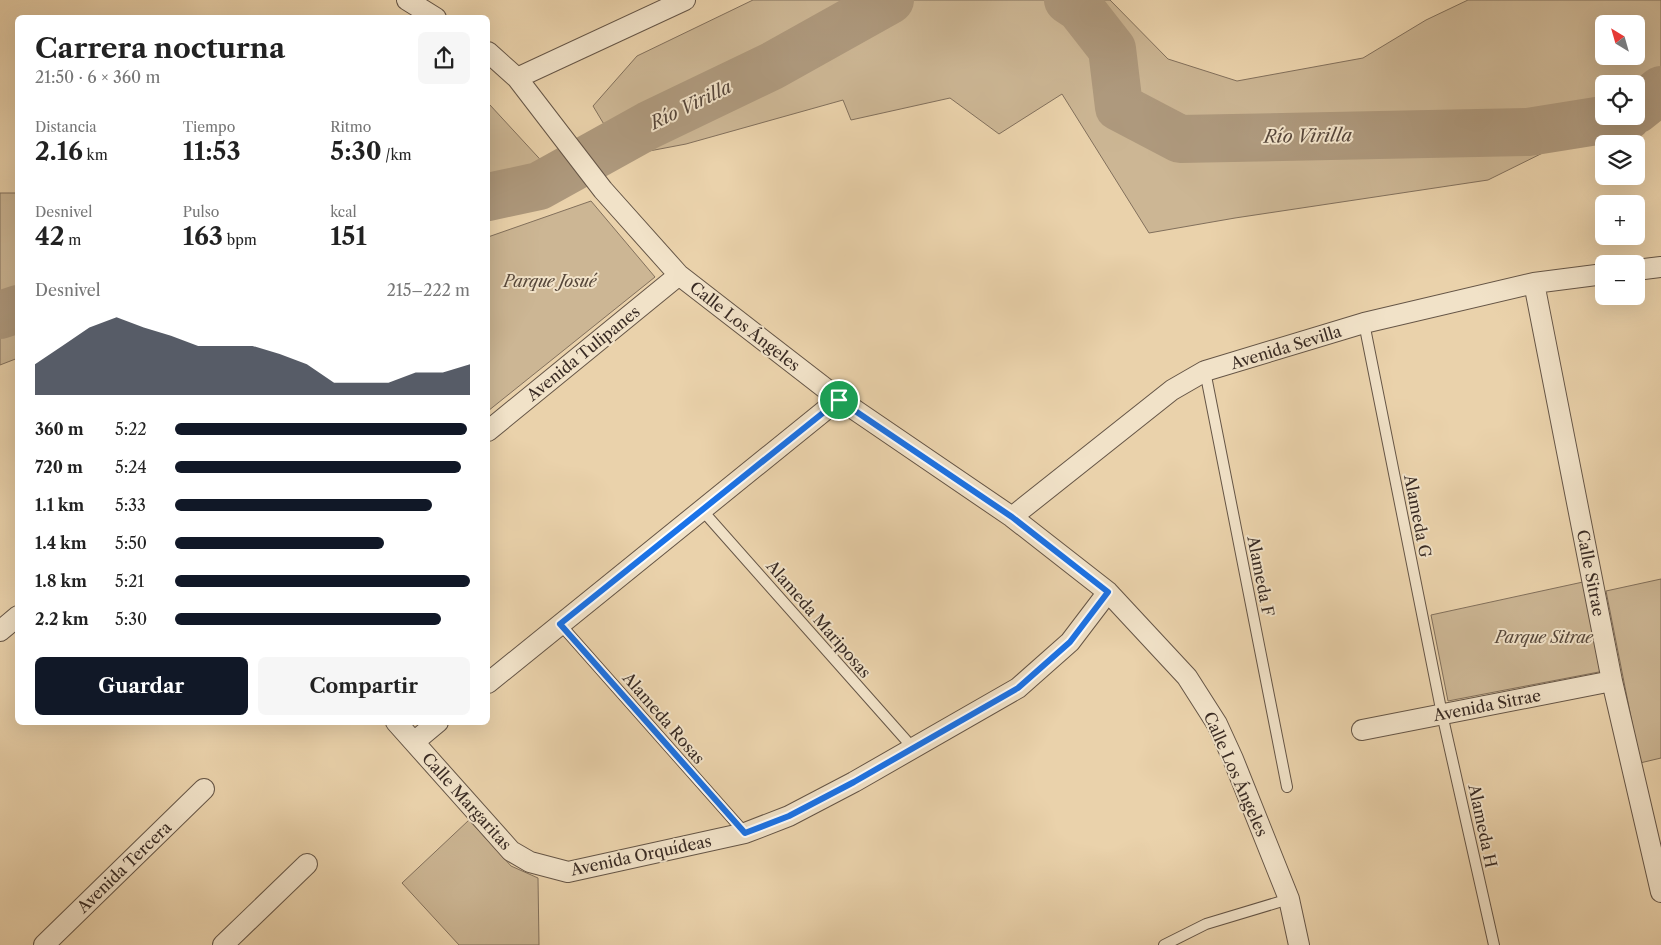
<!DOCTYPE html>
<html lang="es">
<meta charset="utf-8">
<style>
body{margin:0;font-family:"Libre Caslon Text",serif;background:#f6f6f6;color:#222;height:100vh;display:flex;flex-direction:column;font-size:19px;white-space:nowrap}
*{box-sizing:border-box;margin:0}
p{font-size:16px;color:#767676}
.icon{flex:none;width:28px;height:28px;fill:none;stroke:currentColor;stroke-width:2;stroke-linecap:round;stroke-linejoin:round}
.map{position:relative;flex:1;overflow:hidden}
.details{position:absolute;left:15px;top:15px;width:475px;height:710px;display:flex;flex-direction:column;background:#fff;border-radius:8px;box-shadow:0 5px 20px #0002}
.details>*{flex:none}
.needle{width:32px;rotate:323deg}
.tools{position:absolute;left:1595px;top:15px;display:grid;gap:10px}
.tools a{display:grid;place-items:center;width:50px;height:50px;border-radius:8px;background:#fff;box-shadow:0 5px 20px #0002;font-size:25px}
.pin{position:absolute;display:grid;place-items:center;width:42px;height:42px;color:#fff;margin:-21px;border:2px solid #fff;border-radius:50%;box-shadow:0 1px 5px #0007}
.round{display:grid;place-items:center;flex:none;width:52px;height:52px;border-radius:8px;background:#f6f6f6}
.summary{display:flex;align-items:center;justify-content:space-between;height:85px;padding:0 20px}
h1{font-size:28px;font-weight:700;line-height:38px}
.figures{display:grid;grid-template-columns:repeat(3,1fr);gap:8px;height:85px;padding:5px 20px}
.figures div{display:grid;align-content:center}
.figures b{font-size:25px;font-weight:700}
.figures small{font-size:14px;font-weight:400}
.figures p{font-size:14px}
.chart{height:140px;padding:10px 20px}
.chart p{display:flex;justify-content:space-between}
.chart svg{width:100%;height:90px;margin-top:5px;fill:#111827;opacity:.7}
.primary-button{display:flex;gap:10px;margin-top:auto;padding:10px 20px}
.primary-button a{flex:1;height:58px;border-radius:8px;background:#111827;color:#fff;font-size:20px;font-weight:700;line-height:58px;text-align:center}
.primary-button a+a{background:#f6f6f6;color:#222}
ul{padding:0 20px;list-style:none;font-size:16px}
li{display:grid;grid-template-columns:80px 60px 1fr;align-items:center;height:38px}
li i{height:12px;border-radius:6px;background:#111827}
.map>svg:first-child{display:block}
.green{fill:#ccb694;stroke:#82705c;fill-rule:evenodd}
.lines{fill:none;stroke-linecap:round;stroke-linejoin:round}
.river{stroke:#ae997d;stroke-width:48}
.service-casing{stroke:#655546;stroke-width:12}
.minor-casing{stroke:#655546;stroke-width:22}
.service{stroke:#f1e2c8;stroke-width:10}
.minor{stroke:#f1e2c8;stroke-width:20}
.route-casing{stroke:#fff;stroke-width:10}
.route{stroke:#1a73e8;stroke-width:6}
.labels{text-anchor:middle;stroke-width:4;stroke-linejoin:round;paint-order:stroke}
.park-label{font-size:16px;font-style:italic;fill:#56473a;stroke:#f1e2c8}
.street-label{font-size:16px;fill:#392b24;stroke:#f1e2c8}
.water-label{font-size:18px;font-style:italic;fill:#56463a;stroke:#f1e2c8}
</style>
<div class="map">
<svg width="1661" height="945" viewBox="0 0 1661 945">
<rect width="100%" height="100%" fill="#ead2ab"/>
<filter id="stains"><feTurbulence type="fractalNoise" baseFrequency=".004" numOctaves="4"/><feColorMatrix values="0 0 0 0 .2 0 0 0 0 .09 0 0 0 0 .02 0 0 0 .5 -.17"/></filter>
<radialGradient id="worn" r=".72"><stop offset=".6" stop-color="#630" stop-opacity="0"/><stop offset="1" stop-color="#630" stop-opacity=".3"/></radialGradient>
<path class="green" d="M753,0H1110L1168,59L1237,81L1363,58L1426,20L1468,0H1661V119L1573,138L1488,180L1235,218L1149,233L1062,94L999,134L950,98L851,120L843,100L686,144L623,156L593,106L637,56ZM1604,24H1636V56H1604ZM1604,84H1636V116H1604Z
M490,105L549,169L488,200V107Z
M0,193H17L18,358L0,365Z
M591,201L655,277L488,411V237Z
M1661,579V758L1640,763L1606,591Z
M1583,582L1604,671L1448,701L1431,615Z
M469,820L511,866L538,878L539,945H459L402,883Z"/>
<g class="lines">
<path class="river" d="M1068,0L1080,8L1112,49L1119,107L1180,139L1528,132L1628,116
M1636,110L1661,90
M488,197L539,186L649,125L772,66L890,0
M0,315L18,309"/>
<g class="service-casing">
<path id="service" d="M1364,323L1442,714L1494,945
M1205,371L1287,787
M702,510L913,748
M560,624L745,833
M1164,945L1206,924L1289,899"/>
</g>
<g class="minor-casing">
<path id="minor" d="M407,0L436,18
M488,52L517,78L603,190L679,275L839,399L1012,517L1108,592L1187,677L1217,724L1233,759L1289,899L1299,945
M517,78L685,0
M1636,270L1661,267
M1534,283L1612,681L1661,892
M488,431L679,275
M1012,517L1172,390L1205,371L1364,323L1534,283L1604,274
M0,631L18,616
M488,683L839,399
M396,722L511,851L530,862L568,872L745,833L789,816L854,782L1018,688L1070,642L1108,592
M1362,730L1612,681
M414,742L438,722
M44,945L204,789
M223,945L307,864"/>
</g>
<use href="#service" class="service"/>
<use href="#minor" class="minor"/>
</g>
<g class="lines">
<g class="route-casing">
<path id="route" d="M839,400L1012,517L1108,592L1070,642L1018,688L854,782L789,816L745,833L560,624Z"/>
</g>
<use href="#route" class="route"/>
</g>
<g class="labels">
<g class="park-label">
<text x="550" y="287">Parque Josué</text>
<text x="1544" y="643">Parque Sitrae</text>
</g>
<g class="street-label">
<text transform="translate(745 326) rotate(38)" y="6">Calle Los Ángeles</text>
<text transform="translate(1286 347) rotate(-17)" y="6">Avenida Sevilla</text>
<text transform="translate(583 353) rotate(-39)" y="6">Avenida Tulipanes</text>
<text transform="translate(1418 516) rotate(79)" y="6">Alameda G</text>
<text transform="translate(1591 573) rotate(79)" y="6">Calle Sitrae</text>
<text transform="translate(1261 576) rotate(79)" y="6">Alameda F</text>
<text transform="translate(819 619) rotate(49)" y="6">Alameda Mariposas</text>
<text transform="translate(1487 705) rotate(-11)" y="6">Avenida Sitrae</text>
<text transform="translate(664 718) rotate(49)" y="6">Alameda Rosas</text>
<text transform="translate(1236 774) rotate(66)" y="6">Calle Los Ángeles</text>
<text transform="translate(467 801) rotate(48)" y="6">Calle Margaritas</text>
<text transform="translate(1483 826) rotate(78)" y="6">Alameda H</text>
<text transform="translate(641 855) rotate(-12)" y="6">Avenida Orquídeas</text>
<text transform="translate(124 867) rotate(-44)" y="6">Avenida Tercera</text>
</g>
<g class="water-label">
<text transform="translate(691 105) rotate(-26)" y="6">Río Virilla</text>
<text transform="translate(1308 136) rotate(-1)" y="6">Río Virilla</text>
</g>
</g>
<rect width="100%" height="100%" filter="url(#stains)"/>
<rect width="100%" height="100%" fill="url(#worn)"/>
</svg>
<div class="tools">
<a><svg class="needle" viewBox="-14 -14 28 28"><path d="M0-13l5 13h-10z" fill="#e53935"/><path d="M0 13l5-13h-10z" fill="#767676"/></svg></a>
<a><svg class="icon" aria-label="locate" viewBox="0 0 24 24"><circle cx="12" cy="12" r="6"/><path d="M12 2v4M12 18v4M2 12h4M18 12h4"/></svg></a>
<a><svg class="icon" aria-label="layers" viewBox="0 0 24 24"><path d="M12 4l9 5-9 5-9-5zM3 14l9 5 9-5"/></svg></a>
<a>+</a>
<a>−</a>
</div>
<div class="pin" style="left:839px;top:400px;background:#1e9e55"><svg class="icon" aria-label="arrive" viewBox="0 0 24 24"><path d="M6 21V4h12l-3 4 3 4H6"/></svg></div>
<section class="details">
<div class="summary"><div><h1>Carrera nocturna</h1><p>21:50 · 6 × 360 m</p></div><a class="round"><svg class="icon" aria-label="share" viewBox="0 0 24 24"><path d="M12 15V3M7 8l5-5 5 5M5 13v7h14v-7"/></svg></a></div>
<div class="figures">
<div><p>Distancia</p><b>2.16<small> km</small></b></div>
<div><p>Tiempo</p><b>11:53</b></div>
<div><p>Ritmo</p><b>5:30<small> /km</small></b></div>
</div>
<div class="figures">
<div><p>Desnivel</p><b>42<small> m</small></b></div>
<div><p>Pulso</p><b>163<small> bpm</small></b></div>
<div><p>kcal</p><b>151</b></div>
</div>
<div class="chart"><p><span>Desnivel</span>215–222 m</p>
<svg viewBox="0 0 160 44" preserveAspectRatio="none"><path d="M0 44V29L10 20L20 11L30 6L40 11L50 15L60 20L70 20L80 20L90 24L100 29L110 38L120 38L130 38L140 33L150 33L160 29V44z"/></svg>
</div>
<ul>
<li><b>360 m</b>5:22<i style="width:99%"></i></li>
<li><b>720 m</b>5:24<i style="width:97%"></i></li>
<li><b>1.1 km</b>5:33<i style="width:87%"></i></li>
<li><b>1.4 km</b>5:50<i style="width:71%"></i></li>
<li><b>1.8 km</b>5:21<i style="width:100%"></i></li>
<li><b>2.2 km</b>5:30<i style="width:90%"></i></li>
</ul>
<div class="primary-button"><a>Guardar</a><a>Compartir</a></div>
</section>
</div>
